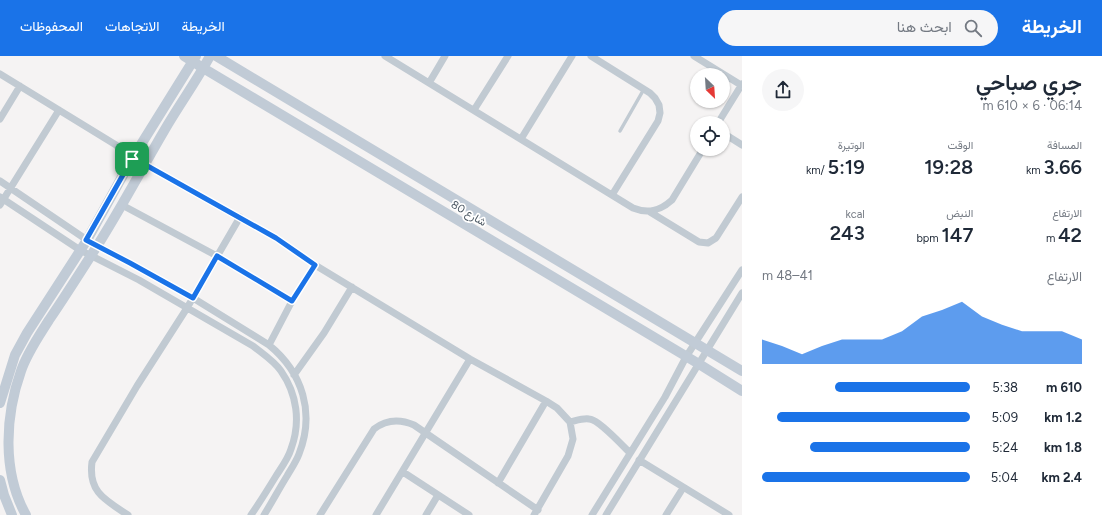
<!DOCTYPE html>
<html lang="ar">
<meta charset="utf-8">
<style>
body{margin:0;font-family:Figtree,Vazirmatn,sans-serif;background:#f6f6f7;color:#1f2937;direction:rtl;height:100vh;display:flex;flex-direction:column;font-size:15px;white-space:nowrap}
*{box-sizing:border-box;margin:0}
p{font-size:13px;color:#747a83}
.icon{flex:none;width:22px;height:22px;fill:none;stroke:currentColor;stroke-width:2;stroke-linecap:round;stroke-linejoin:round}
.map{position:relative;flex:1;overflow:hidden;direction:ltr}
.drawer{display:flex;flex-direction:column;background:#fff;width:360px}
.drawer>*{flex:none}
.needle{width:26px;rotate:155deg}
.tools{position:absolute;left:690px;top:12px;display:grid;gap:8px}
.tools a{display:grid;place-items:center;width:40px;height:40px;border-radius:50%;background:#fff;box-shadow:0 1px 3px #0004;font-size:20px}
.pin{position:absolute;display:grid;place-items:center;width:34px;height:34px;color:#fff;margin:-17px;border-radius:8px;box-shadow:0 2px 6px #0006}
.round{display:grid;place-items:center;flex:none;width:42px;height:42px;border-radius:21px;background:#f6f6f7}
.head{display:flex;align-items:center;justify-content:space-between;height:68px;padding:0 20px}
h1{font-size:22px;font-weight:600;line-height:30px}
.stats{display:grid;grid-template-columns:repeat(3,1fr);gap:6px;height:68px;padding:4px 20px}
.stats div{display:grid;align-content:center}
.stats b{font-size:20px;font-weight:600}
.stats small{font-size:11px;font-weight:400}
.stats p{font-size:11px}
.chart{height:112px;padding:8px 20px}
.chart p{display:flex;justify-content:space-between}
.chart svg{width:100%;height:72px;margin-top:4px;fill:#1a73e8;opacity:.7}
ul{padding:0 20px;list-style:none;font-size:13px}
li{display:grid;grid-template-columns:64px 48px 1fr;align-items:center;height:30px}
li i{height:10px;border-radius:5px;background:#1a73e8}
header{display:flex;align-items:center;gap:24px;box-sizing:border-box;height:56px;padding:0 20px;background:#1a73e8;color:#fff}
header strong{font-size:19px}
nav{display:flex;gap:22px;margin-inline-start:auto;font-size:14px}
.search{width:280px;height:36px;background:#f6f6f7;display:flex;align-items:center;gap:10px;box-sizing:border-box;padding:0 14px;border-radius:22px;color:#747a83;font-size:15px}
main{display:flex;flex:1;min-height:0}
.map>svg:first-child{display:block}
.lines{fill:none;stroke-linecap:round;stroke-linejoin:round}
.lane{stroke:#c1cad2;stroke-width:3.5}
.street{stroke:#c1cad2;stroke-width:7}
.secondary{stroke:#c1cbd6;stroke-width:10}
.route-casing{stroke:#fff;stroke-width:8}
.route{stroke:#1a73e8;stroke-width:5}
.labels{text-anchor:middle;stroke-width:3.5;stroke-linejoin:round;paint-order:stroke}
.street-label{font-size:11px;fill:#4a5661;stroke:#fff}
</style>
<header>
<strong>الخريطة</strong>
<div class="search"><svg class="icon" aria-label="search" viewBox="0 0 24 24"><circle cx="10" cy="10" r="6"/><path d="M15 15l6 6"/></svg>ابحث هنا</div>
<nav><a>الخريطة</a><a>الاتجاهات</a><a>المحفوظات</a></nav>
</header>
<main>
<section class="drawer">
<div class="head"><div><h1>جري صباحي</h1><p>06:14 · 6 × 610 m</p></div><a class="round"><svg class="icon" aria-label="share" viewBox="0 0 24 24"><path d="M12 15V3M7 8l5-5 5 5M5 13v7h14v-7"/></svg></a></div>
<div class="stats">
<div><p>المسافة</p><b>3.66<small> km</small></b></div>
<div><p>الوقت</p><b>19:28</b></div>
<div><p>الوتيرة</p><b>5:19<small> /km</small></b></div>
</div>
<div class="stats">
<div><p>الارتفاع</p><b>42<small> m</small></b></div>
<div><p>النبض</p><b>147<small> bpm</small></b></div>
<div><p>kcal</p><b>243</b></div>
</div>
<div class="chart"><p><span>الارتفاع</span>41–48 m</p>
<svg viewBox="0 0 160 44" preserveAspectRatio="none"><path d="M0 44V29L10 33L20 38L30 33L40 29L50 29L60 29L70 24L80 15L90 11L100 6L110 15L120 20L130 24L140 24L150 24L160 29V44z"/></svg>
</div>
<ul>
<li><b>610 m</b>5:38<i style="width:65%"></i></li>
<li><b>1.2 km</b>5:09<i style="width:93%"></i></li>
<li><b>1.8 km</b>5:24<i style="width:77%"></i></li>
<li><b>2.4 km</b>5:04<i style="width:100%"></i></li>
</ul>
</section>
<div class="map">
<svg width="742" height="459" viewBox="0 0 742 459">
<rect width="100%" height="100%" fill="#f5f3f3"/>
<g class="lines">
<path class="lane" d="M620,75L644,33"/>
<path class="street" d="M385,0L633,152C648,158 660,155 672,144L703,93
M591,0L650,37L655,42L659,49L660,57L658,65L612,139
M694,0L741,29
M0,18L116,89L132,103L144,108L276,182L315,209L470,303L546,345L557,352L570,366L573,383L568,400L534,459
M429,27L445,0
M474,54L508,0
M0,63L20,30
M718,67L742,28
M723,77L742,89
M521,83L572,0
M0,125L87,184L130,207L193,242L269,289C303,317 315,357 299,398C296,406 291,413 287,420C279,433 272,446 264,459
M0,141L80,194L139,224L253,290C263,298 274,305 281,315C297,338 301,366 291,393C288,403 281,412 276,420C268,433 260,446 251,459
M0,149L59,54
M122,149L217,200L292,245
M650,156L699,186L708,187L716,182L742,141
M269,289L292,245L315,209
M294,319L324,277L352,231
M570,366C575,365 583,362 589,363C598,363 623,390 630,397
M639,404L729,459
M403,416L469,459
M498,427L546,345
M128,459C105,444 88,436 92,406L137,330L187,252L240,161
M320,459L374,373C387,363 400,363 414,369L538,454
M376,459L470,303
M426,459L438,439
M592,459L665,341L686,301L742,214
M606,459L742,237
M666,459L683,432"/>
<path class="secondary" d="M184,0L203,12L699,308L742,335
M216,0L742,315
M0,347L15,299L27,277L87,184L132,103L196,0
M0,424L4,439L12,459
M26,459C2,416 5,360 21,315C27,297 39,280 49,264C64,242 78,220 92,198C118,158 140,116 164,75C179,49 196,26 210,0"/>
</g>
<g class="lines">
<g class="route-casing">
<path id="route" d="M132,103L144,108L276,182L315,209L292,245L217,200L193,242L130,207L86,184Z"/>
</g>
<use href="#route" class="route"/>
</g>
<g class="labels">
<g class="street-label">
<text transform="translate(469 157) rotate(31)" y="4">شارع 80</text>
</g>
</g>
</svg>
<div class="tools">
<a><svg class="needle" viewBox="-14 -14 28 28"><path d="M0-13l5 13h-10z" fill="#e53935"/><path d="M0 13l5-13h-10z" fill="#747a83"/></svg></a>
<a><svg class="icon" aria-label="locate" viewBox="0 0 24 24"><circle cx="12" cy="12" r="6"/><path d="M12 2v4M12 18v4M2 12h4M18 12h4"/></svg></a>
</div>
<div class="pin" style="left:132px;top:103px;background:#1e9e55"><svg class="icon" aria-label="arrive" viewBox="0 0 24 24"><path d="M6 21V4h12l-3 4 3 4H6"/></svg></div>
</div>
</main>
